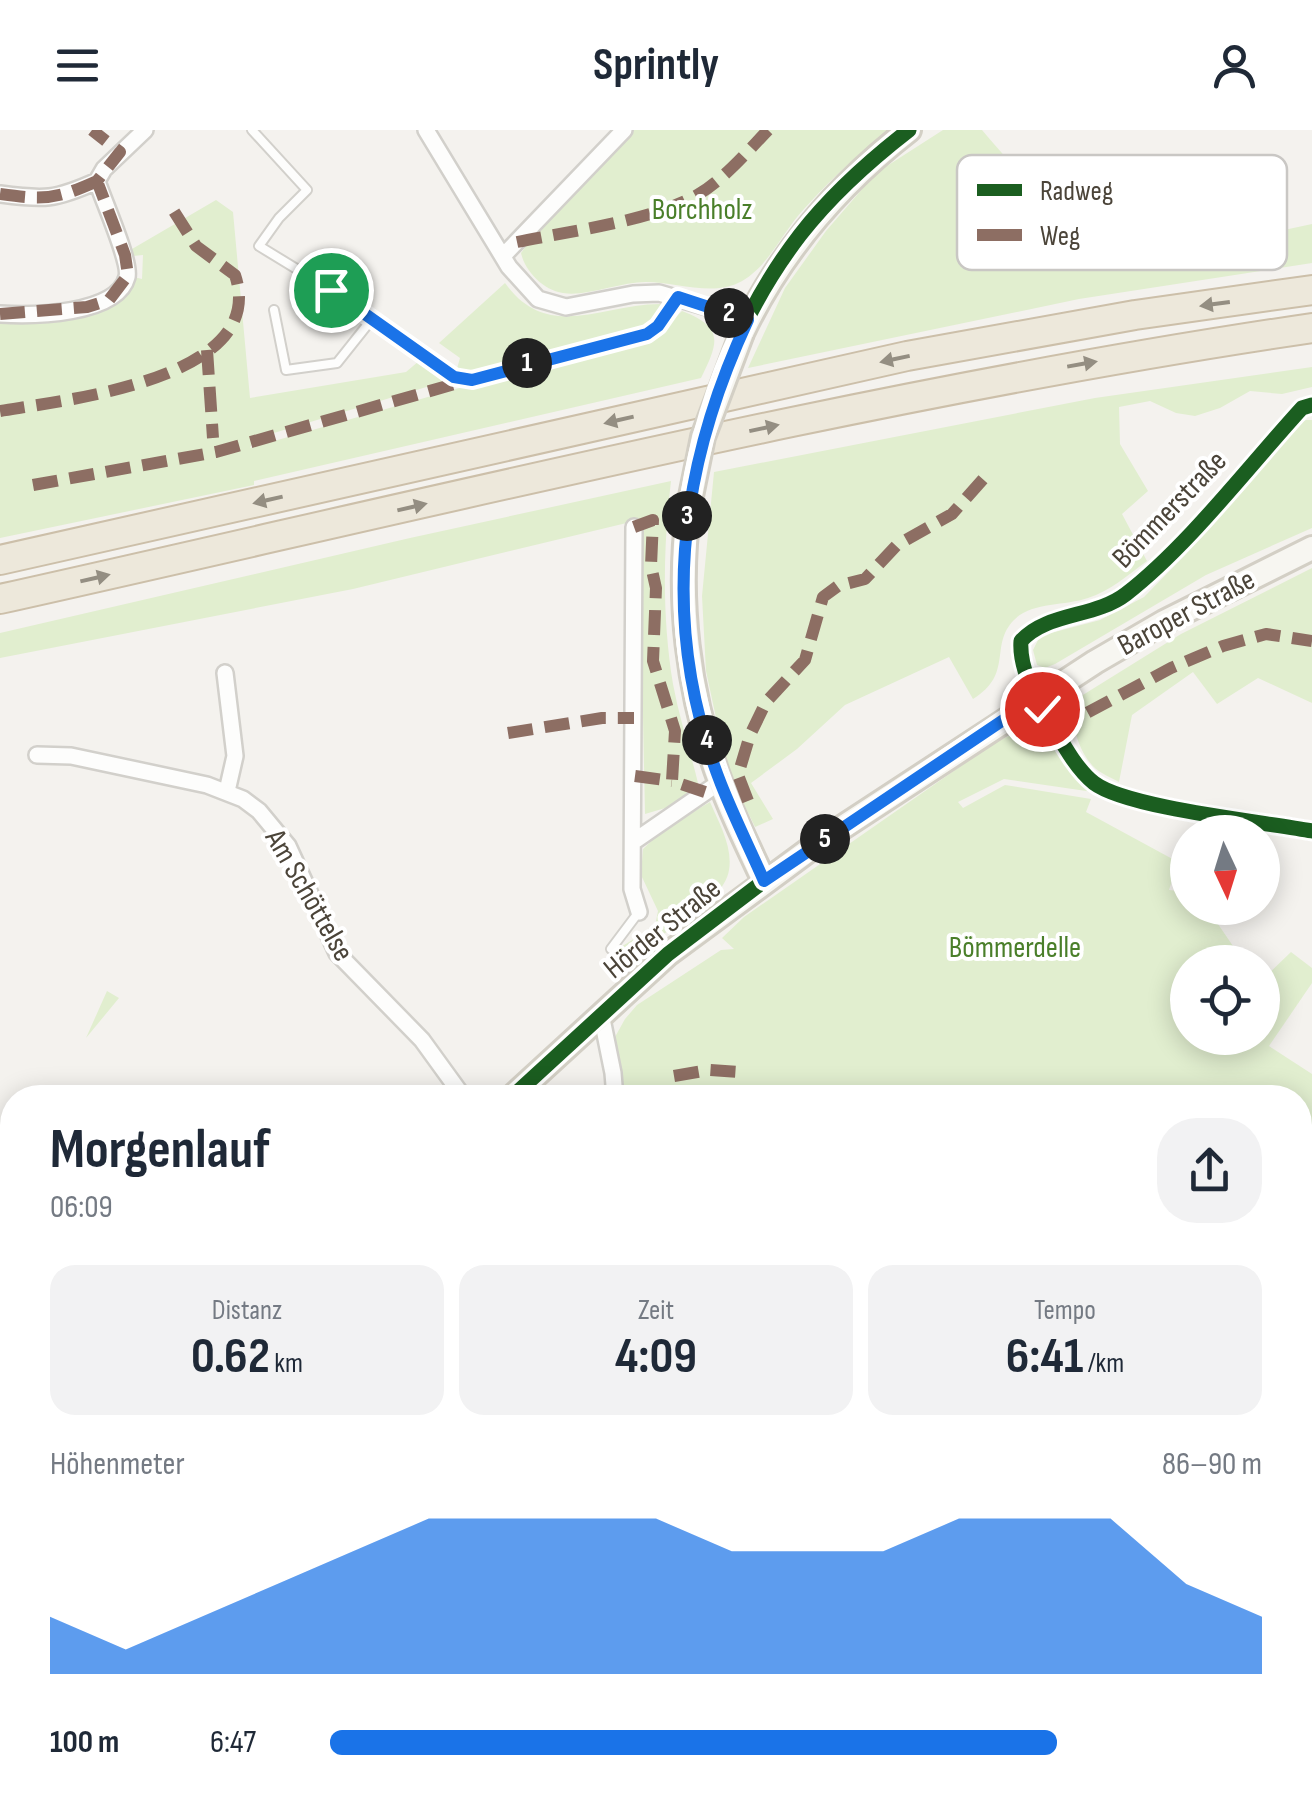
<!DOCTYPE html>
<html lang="de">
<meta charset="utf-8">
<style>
body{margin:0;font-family:"Sofia Sans Condensed",sans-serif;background:#f2f2f3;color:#1f2937;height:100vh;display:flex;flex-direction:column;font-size:38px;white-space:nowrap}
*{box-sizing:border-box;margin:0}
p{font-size:32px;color:#747a83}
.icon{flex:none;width:55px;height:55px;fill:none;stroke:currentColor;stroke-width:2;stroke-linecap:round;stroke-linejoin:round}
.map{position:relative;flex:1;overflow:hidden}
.drawer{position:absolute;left:0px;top:955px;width:1312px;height:715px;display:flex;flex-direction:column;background:#fff;border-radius:40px 40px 0 0;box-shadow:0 5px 25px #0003}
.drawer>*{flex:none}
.needle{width:65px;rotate:176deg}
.fabs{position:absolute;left:1170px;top:685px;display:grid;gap:20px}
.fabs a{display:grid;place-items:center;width:110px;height:110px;border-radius:50%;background:#fff;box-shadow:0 5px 25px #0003;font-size:50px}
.pin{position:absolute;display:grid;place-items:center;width:85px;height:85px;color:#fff;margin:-42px;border:5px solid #fff;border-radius:50%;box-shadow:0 2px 10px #0007}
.km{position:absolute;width:50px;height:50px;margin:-25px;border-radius:50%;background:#222;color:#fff;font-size:28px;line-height:50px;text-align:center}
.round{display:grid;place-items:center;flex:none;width:105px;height:105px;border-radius:40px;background:#f2f2f3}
.overview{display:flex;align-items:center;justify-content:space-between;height:170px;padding:0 50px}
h1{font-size:55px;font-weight:700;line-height:75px}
.metrics{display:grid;grid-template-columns:repeat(3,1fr);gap:15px;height:170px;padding:10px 50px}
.metrics div{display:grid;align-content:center;border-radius:25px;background:#f2f2f3;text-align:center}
.metrics b{font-size:50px;font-weight:700}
.metrics small{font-size:28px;font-weight:400}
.metrics p{font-size:28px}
.chart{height:280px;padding:20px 50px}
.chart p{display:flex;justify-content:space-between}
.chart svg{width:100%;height:180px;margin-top:10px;fill:#1a73e8;opacity:.7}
ul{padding:0 50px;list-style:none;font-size:32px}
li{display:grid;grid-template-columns:160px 120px 1fr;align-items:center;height:75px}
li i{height:25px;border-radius:12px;background:#1a73e8}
header{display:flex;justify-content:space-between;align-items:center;height:130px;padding:0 50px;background:#fff;font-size:45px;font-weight:700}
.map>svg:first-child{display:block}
.green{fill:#e1eecf}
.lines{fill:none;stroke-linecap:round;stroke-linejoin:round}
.lane-casing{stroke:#d2d0cb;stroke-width:12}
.street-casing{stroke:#d2d0cb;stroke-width:20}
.secondary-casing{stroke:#d3cfc5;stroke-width:28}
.highway-casing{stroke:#ccbfa9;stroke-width:32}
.lane{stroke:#fdfdfc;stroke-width:8}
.street{stroke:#fdfdfc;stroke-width:15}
.secondary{stroke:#f7f6f1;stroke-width:22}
.highway{stroke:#ede8db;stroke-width:28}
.secondary-bridge-casing{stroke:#d3cfc5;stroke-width:28;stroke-linecap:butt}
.secondary-bridge{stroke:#f7f6f1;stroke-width:22}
.quiet{stroke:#8d6e63;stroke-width:12;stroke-dasharray:25 12;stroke-linecap:butt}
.cycleway-casing{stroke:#fff;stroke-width:21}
.cycleway{stroke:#1b5e20;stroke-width:15}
.oneway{fill:#948e82}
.route-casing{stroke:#fff;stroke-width:20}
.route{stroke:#1a73e8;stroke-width:12}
.labels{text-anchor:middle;stroke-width:8;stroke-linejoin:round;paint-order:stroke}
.park-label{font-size:30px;fill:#4a7f2a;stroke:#fff}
.street-label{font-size:30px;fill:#4b4439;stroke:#fff}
.key{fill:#fff;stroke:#c9c7c4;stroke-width:2.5}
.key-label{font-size:28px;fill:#4b4439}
</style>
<header><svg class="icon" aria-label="menu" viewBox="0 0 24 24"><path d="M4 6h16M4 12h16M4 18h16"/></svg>Sprintly<svg class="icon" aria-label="person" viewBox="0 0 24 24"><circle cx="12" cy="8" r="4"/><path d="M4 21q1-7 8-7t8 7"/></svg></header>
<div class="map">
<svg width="1312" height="1670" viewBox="0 0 1312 1670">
<rect width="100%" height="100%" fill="#f4f2ee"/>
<path class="green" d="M633,0H888C858,24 830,50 804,79C782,102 768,139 738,153C712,166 674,152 646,152C620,152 586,167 563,163C543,160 525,141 521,123L555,77Z
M943,0H982C1015,39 1053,76 1070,125L1265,104L1312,94V133L1079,169L748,238L785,158L826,101L876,43Z
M216,70L233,82L250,268L406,242L419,231L443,252L254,309L250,318L554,231L642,212L657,205L682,181C724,197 719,212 701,248L254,351V355L0,408V189L74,185L134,147L142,149L143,125L133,126L132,119Z
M505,153C549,214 604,172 664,174L655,192L632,205L550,222L467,245L456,242L460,228L439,213Z
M1312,237V257L1282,264L1250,261L1220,278L1195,286L1176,283L1150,271L1119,277L1120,314L1148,361L1122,384L1147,431C1128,445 1110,461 1088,468C1065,476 1031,472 1014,490C989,515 1014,544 973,569L949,527L845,575L797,619L751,653L773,689L755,697L727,639L706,541L702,466L714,342L1095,268Z
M1306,290H1312V398L1206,445L1055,534L1045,538L1037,535L1033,520L1038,510L1047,504L1100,490L1144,467L1186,424L1293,297Z
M671,351C663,419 662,487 673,554C679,587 690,620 698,653L672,676L645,684L639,390L353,459L0,528V503L410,408Z
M1312,438V573L1258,548L1217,574L1193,542L1132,585L1119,652C1112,648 1102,644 1096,639C1078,623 1068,590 1078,568L1181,504Z
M1021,600L1046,608L1093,662L1004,649L958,672L963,678L1005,655L1091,669L1086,682L1178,732L1169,760L1187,762L1188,778H1210L1209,781L1244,832H1188V908H1262L1263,844L1266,846L1291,822L1312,838V853L1269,916L1312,944V1670H951L944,1658H1300V968L619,967L615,907L625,889L637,875L721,820L734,819L722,808L744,787L994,613Z
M710,672C719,693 733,717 729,740C724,775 652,809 623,829L616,820L655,796L658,781L641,745L643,719L663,700Z
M107,861L119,868L86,908Z
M12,1480V1624L0,1592V1492Z
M0,1617L12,1645V1658H18L24,1670H0Z
M28,1658H416L402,1670H34Z"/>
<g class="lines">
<g class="lane-casing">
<path id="lane" d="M252,0L307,60L279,88L259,116L331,160L453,247L472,249L647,204L659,196L678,167
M274,180L286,240L337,233L372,189
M611,819L638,783
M0,1429L12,1444
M0,1470L12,1481"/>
</g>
<g class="street-casing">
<path id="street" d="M426,0L509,137L538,169L566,177L633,164L659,163L748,189
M0,64C44,70 55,70 97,51
M503,126L624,0
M0,184C32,186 117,185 127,147C131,132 103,70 97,51L104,39L145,0
M1312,275L1302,278C1248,337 1188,416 1126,464C1095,488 1047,482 1021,511C1019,537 1035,568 1049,590C1061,610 1075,638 1094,653C1127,678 1264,692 1312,701
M634,397L632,759L639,782
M225,543L235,626L227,661
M37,625L71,626L207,655L243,669L259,681L288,716L337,823L422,910L464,968
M633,712L720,652
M601,884L613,943L615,968
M934,1658L940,1670
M545,1670L550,1658"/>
</g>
<g class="secondary-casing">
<path id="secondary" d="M742,203C781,121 838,55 909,0
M689,376C676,467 688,565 720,651C732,685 749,718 764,751
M511,968L668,824L817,714L1095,532L1164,492L1312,418
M0,1464L12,1452"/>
</g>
<g class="highway-casing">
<path id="highway" d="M0,430L907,226L1135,185L1312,160
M0,469C436,372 870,263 1312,198"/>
</g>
<use href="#lane" class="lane"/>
<use href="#street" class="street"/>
<use href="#secondary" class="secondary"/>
<use href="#highway" class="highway"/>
<g class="secondary-bridge-casing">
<path id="secondary-bridge" d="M689,376L703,307L742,203"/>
</g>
<use href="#secondary-bridge" class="secondary-bridge"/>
<path class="quiet" d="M0,64C44,70 55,70 97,51
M517,112C570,101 653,91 699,64C725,48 747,22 768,0
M0,184L87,177L109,170L128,145L125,125L97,51L120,22L92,0
M207,220L213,308
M0,281C65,270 270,249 235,145L196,116L170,75
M33,355L216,322L472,249
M634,397L653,390L651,436L656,458L653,531L675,601L672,651L705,662
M1055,600L1171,538L1223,516L1266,504L1312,511
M508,603L602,588H634
M635,646L672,651
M748,671L738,645L750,605L766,572L805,530L823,467L838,456L865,449L897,415L952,384L985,347
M674,946L709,940L738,942
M1300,1274L1312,1299
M0,1488L9,1479
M967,1658L973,1670"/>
<g class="cycleway-casing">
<path id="cycleway" d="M1312,275L1302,278C1248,337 1188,416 1126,464C1095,488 1047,482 1021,511C1019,537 1035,568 1049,590C1061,610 1075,638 1094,653C1127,678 1264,692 1312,701
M511,968L668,824L764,751C731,678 701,608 689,529C668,385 711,221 800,105C831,65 869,31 909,0"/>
</g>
<use href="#cycleway" class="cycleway"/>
</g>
<defs><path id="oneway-solid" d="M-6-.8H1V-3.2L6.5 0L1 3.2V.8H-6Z" transform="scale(2.5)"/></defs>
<g class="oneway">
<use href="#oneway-solid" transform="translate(1215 174) rotate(172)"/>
<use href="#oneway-solid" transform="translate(895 229) rotate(168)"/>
<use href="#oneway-solid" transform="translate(1082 234) rotate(-10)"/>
<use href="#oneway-solid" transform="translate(619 290) rotate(167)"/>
<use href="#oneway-solid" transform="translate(764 298) rotate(-12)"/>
<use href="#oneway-solid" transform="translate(268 370) rotate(167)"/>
<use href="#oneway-solid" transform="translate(412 377) rotate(-13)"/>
<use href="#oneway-solid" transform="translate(95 448) rotate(-13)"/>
</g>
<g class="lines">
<g class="route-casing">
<path id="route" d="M331,160L454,247L472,250L647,204L658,196L678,167L748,190C678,340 659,496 721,654C734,687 750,719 764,751L1036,568L1042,579"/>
</g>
<use href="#route" class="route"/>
</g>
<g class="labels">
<g class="park-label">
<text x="702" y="89">Borchholz</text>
<text x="1015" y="827">Bömmerdelle</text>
</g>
<g class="street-label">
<text transform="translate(1169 379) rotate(-46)" y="10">Bömmerstraße</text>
<text transform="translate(1186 482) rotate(-28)" y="10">Baroper Straße</text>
<text transform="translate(310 765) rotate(60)" y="10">Am Schöttelse</text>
<text transform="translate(662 798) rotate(-39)" y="10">Hörder Straße</text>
</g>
</g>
<rect x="957" y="25" width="330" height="115" rx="15" class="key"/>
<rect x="977" y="54" width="45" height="12" fill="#1b5e20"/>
<rect x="977" y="99" width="45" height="12" fill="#8d6e63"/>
<g class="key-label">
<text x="1040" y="70">Radweg</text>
<text x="1040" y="115">Weg</text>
</g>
</svg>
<div class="fabs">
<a><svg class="needle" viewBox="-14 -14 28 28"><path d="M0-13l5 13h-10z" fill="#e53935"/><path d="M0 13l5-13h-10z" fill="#747a83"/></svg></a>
<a><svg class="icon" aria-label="locate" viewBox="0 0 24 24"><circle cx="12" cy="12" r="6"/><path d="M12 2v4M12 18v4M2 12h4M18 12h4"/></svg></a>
</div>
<div class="pin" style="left:331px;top:160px;background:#1e9e55"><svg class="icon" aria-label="arrive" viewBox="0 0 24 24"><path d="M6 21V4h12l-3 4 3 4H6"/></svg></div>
<div class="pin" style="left:1042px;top:579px;background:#d93025"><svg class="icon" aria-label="check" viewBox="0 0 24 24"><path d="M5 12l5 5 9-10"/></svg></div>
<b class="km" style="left:527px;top:233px">1</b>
<b class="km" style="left:729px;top:183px">2</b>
<b class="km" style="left:687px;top:386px">3</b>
<b class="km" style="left:707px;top:610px">4</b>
<b class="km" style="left:825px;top:709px">5</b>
<section class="drawer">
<div class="overview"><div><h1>Morgenlauf</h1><p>06:09</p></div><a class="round"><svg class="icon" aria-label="share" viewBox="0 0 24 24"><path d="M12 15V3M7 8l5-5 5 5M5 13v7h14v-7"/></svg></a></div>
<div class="metrics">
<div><p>Distanz</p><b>0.62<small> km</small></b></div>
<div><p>Zeit</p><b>4:09</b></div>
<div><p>Tempo</p><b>6:41<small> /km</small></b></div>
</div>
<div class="chart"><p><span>Höhenmeter</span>86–90 m</p>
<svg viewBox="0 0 160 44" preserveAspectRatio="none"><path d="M0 44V30L10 38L20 30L30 22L40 14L50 6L60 6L70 6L80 6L90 14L100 14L110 14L120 6L130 6L140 6L150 22L160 30V44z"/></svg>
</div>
<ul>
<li><b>100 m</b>6:47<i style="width:78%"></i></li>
</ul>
</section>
</div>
